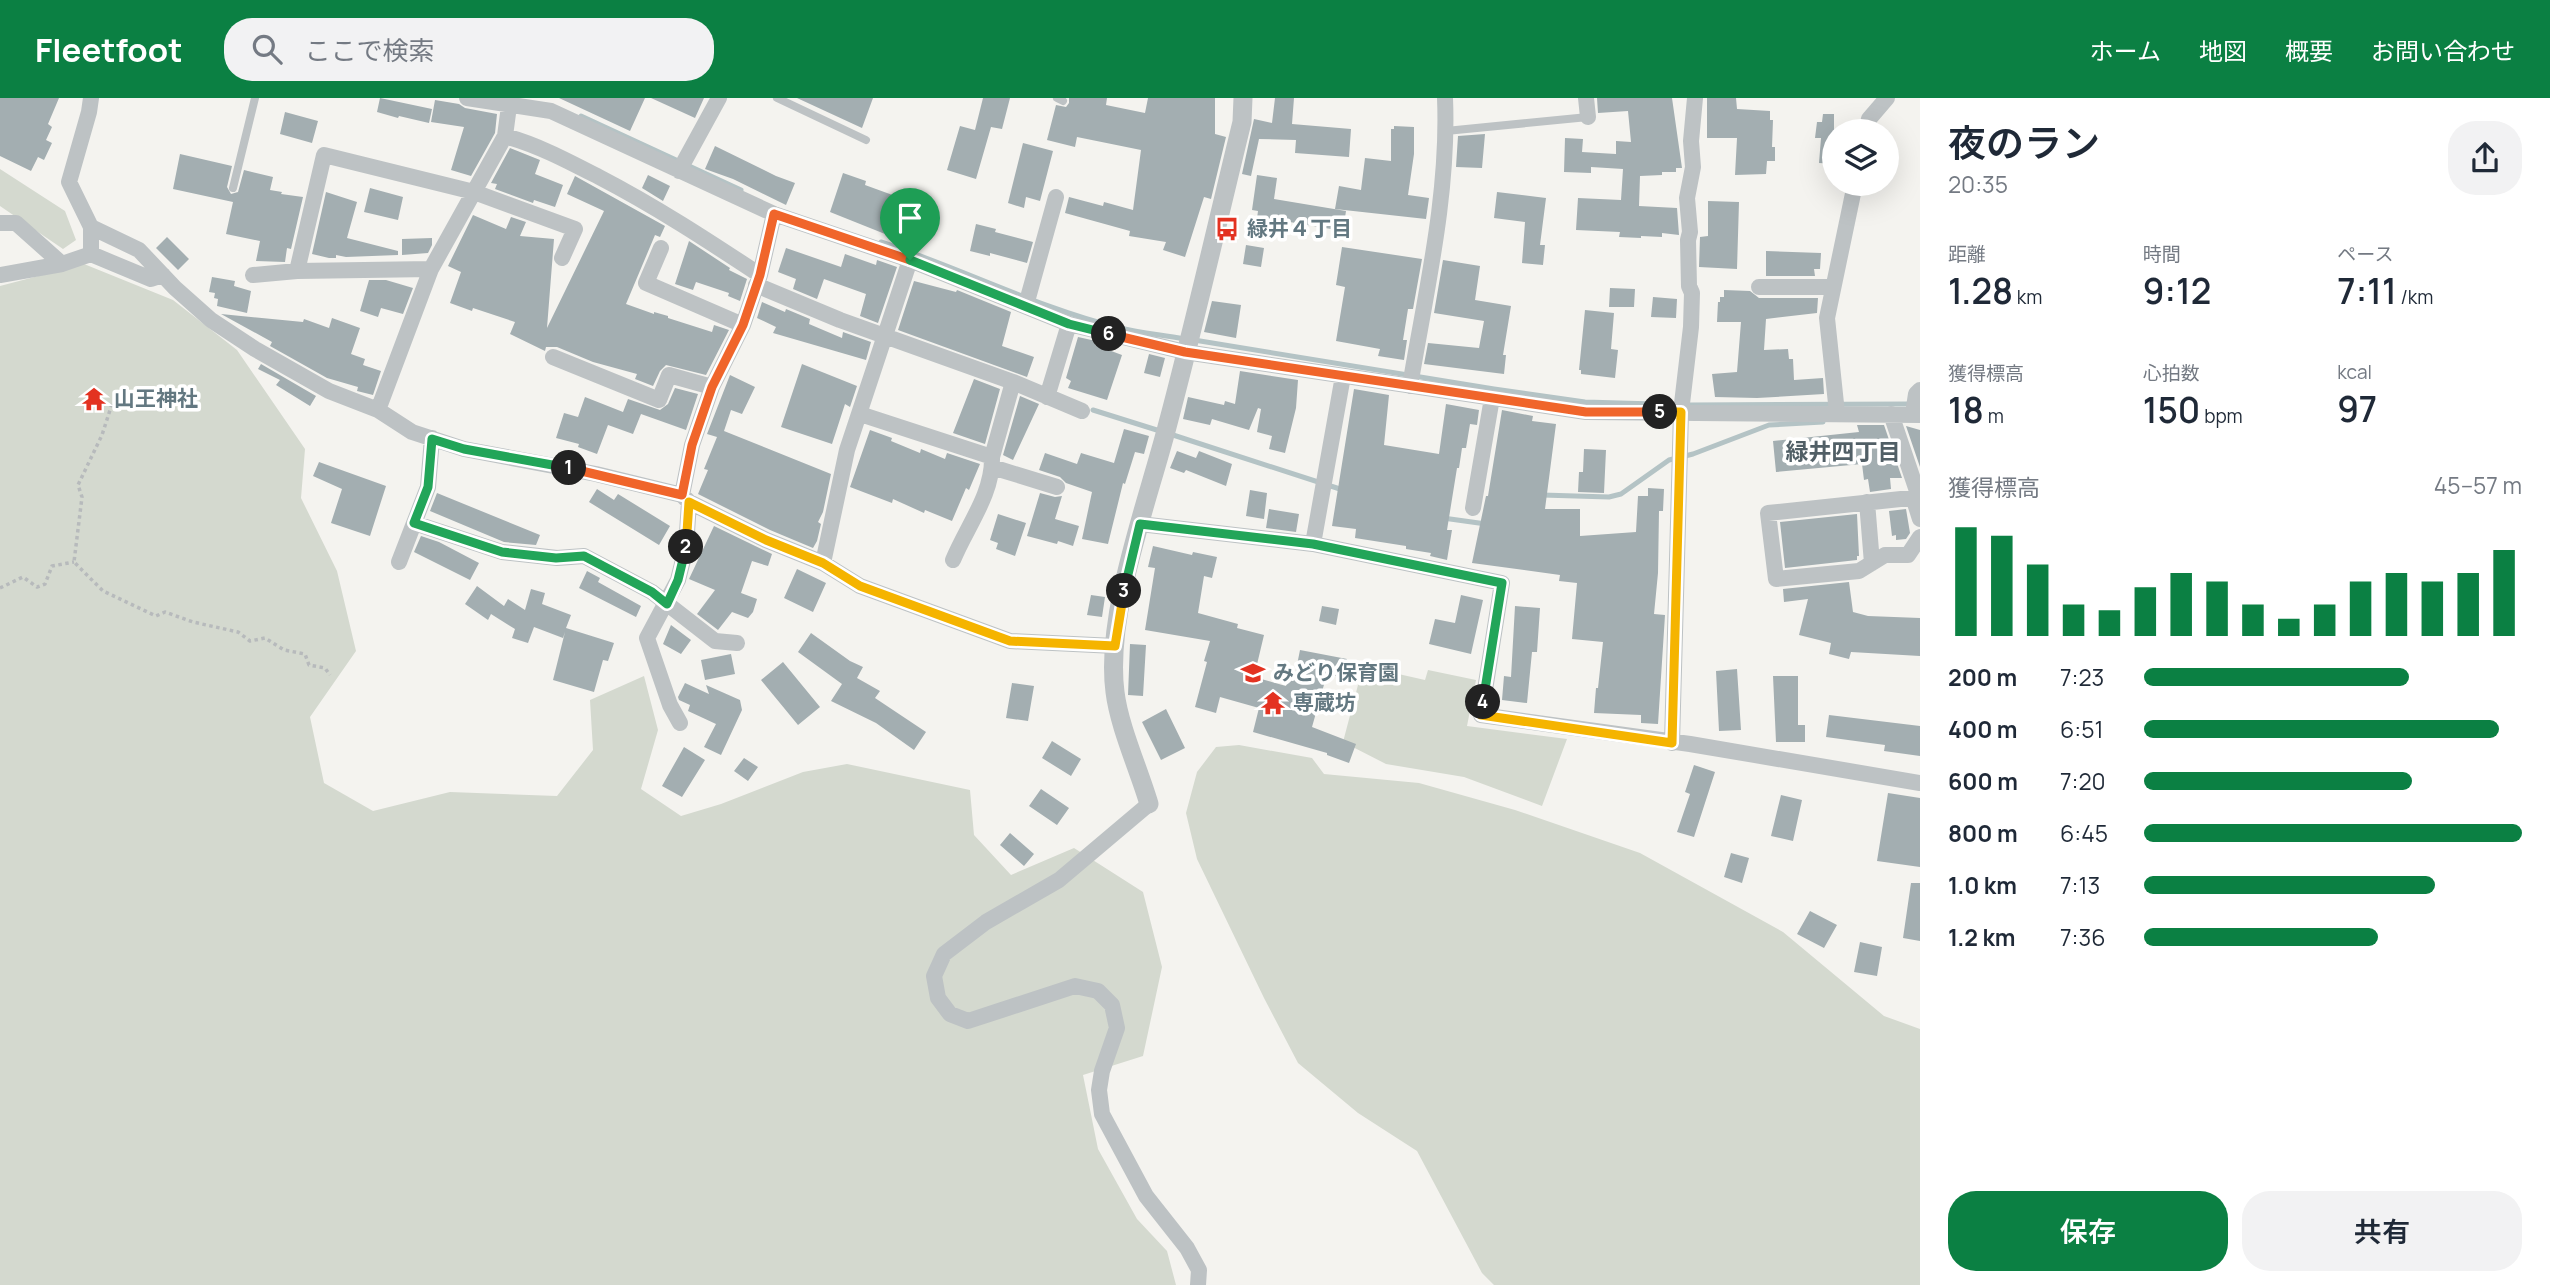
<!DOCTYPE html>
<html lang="ja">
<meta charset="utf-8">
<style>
body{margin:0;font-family:Manrope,"Noto Sans JP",sans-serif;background:#f2f2f3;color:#1f2937;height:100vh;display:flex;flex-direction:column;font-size:26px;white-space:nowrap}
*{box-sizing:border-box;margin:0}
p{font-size:23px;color:#747a83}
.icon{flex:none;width:38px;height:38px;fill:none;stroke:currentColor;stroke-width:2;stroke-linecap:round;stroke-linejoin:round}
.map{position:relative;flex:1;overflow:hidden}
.panel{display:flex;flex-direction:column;background:#fff;width:630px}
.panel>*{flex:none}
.fabs{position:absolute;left:1822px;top:21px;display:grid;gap:14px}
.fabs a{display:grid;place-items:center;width:77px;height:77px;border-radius:50%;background:#fff;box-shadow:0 7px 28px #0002;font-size:35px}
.pin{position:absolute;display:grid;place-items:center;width:60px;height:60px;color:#fff;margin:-72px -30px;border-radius:50% 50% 50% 0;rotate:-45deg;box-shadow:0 0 7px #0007}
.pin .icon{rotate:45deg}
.km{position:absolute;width:35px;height:35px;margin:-18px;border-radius:50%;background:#222;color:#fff;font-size:19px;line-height:35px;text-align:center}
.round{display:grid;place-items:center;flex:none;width:74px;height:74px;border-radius:28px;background:#f2f2f3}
.head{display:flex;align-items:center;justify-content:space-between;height:119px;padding:0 28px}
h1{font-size:38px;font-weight:600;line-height:52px}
.metrics{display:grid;grid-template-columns:repeat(3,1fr);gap:10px;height:119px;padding:7px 28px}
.metrics div{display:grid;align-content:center}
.metrics b{font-size:35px;font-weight:600}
.metrics small{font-size:19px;font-weight:400}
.metrics p{font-size:19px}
.chart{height:196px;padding:14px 28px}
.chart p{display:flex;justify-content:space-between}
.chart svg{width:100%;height:126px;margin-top:7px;stroke:#0b8043;stroke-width:6}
.action{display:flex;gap:14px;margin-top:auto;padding:14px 28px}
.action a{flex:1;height:80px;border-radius:28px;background:#0b8043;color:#fff;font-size:28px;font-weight:600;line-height:80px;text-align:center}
.action a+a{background:#f2f2f3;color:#1f2937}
ul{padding:0 28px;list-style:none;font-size:23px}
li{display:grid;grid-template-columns:112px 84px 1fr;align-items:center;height:52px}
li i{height:18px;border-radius:9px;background:#0b8043}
header{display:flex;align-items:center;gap:42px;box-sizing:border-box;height:98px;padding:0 35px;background:#0b8043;color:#fff}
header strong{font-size:33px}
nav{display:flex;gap:38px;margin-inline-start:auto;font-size:24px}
.search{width:490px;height:63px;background:#f2f2f3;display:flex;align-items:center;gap:18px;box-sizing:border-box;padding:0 24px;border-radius:28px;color:#747a83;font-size:26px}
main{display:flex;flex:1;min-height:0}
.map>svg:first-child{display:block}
.green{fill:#d4d9cf}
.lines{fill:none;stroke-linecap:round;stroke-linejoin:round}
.stream{stroke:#b4c3c5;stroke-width:5}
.building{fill:#a3aeb1}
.path{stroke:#b7babc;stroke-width:3.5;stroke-dasharray:3.5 3.5;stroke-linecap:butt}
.service{stroke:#bdc2c4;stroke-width:8}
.minor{stroke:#bdc2c4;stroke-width:16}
.tertiary{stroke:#bdc2c4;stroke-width:19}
.split-1-casing{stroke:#fff;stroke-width:14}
.split-2-casing{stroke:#fff;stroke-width:14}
.split-3-casing{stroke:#fff;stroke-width:14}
.split-4-casing{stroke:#fff;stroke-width:14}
.split-5-casing{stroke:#fff;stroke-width:14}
.split-6-casing{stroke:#fff;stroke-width:14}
.split-7-casing{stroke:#fff;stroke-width:14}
.split-1{stroke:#f0652b;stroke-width:9}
.split-2{stroke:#22a559;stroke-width:9}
.split-3{stroke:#f5b400;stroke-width:9}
.split-4{stroke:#22a559;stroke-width:9}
.split-5{stroke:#f5b400;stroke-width:9}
.split-6{stroke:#f0652b;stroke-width:9}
.split-7{stroke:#22a559;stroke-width:9}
.labels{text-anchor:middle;stroke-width:7;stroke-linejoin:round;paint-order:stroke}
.poi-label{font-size:21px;font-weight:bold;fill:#637881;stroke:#fff;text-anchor:start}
.neighbourhood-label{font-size:23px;font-weight:bold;fill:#515f66;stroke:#fff}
</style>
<header>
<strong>Fleetfoot</strong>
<div class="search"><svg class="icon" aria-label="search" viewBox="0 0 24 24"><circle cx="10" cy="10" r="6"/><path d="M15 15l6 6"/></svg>ここで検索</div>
<nav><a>ホーム</a><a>地図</a><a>概要</a><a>お問い合わせ</a></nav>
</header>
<main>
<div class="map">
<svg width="1920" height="1187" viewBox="0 0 1920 1187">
<rect width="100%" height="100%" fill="#f4f3ef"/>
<path class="green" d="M0,71L65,113L76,142L63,151L0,108Z
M84,166L173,202L237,252L305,351L301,400L337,473L356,553L310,619L324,685L373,713L450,694L557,698L593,652L590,602L644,578L658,632L641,691L681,718L721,706L803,674L847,666L970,692L974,737L1011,777L1074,750L1143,794L1162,869L1143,958L1083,977L1098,1051L1137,1121L1167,1153L1176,1187H0V188Z
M1363,568L1425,582L1428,572L1476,582L1467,628L1567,641L1542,708L1464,679L1386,666L1343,644Z
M1239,647L1312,660L1324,676L1419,685L1515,712L1640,755L1783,834L1884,918L1920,931V1187H1494L1482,1175L1417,1053L1358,1015L1298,965L1264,900L1197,761L1186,715L1197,674L1216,649Z"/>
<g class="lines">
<path class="stream" d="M581,18L741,92
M881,144C961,170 1038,210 1120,230C1141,235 1163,237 1184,241
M1194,242L1494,291L1585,304L1690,307L1910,306
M1093,312L1160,333
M1170,336L1343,392
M1542,397L1609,399L1621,396L1669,362L1693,356L1769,327L1823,324
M1443,420L1486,426"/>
</g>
<path class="building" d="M0,0H59L48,26L52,29L46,42L52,45L44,62L38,59L31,73L0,58Z
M380,0L432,11L429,25L399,18L398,20L377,14Z
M559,0H645L630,33Z
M651,0H704L695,20Z
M797,0H873L862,30Z
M983,0H1010L1002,31L991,29L976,81L947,72L960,28L975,32Z
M1069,0H1107L1106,7L1145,15L1148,0H1215V36L1226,39L1211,101L1204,99L1185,159L1163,152L1166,144L1129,138L1130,133L1065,115L1069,99L1103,108L1104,104L1133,112L1141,52L1077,39L1075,49L1047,42L1056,7L1066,9L1069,5Z
M1275,0H1294L1292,26L1351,31L1349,59L1295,55L1296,42L1259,41L1251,78L1242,76L1254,21L1272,25Z
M1597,0H1672L1682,70H1676V74H1662V77L1640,78L1639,108L1677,110L1679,137L1662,135V139L1641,138V140L1619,139L1620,134L1576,132L1578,100L1621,102L1623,71L1591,69V75L1564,74L1565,40L1583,41L1582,54L1616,56V43L1631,44L1628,13L1598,15Z
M1707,0H1736L1737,11L1770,13V22H1773L1772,49H1775V63H1767L1766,76L1735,77L1737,40H1707Z
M435,2L459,6L465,10L497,16L495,35L471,78L451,72L464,29L431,24Z
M285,14L318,23L312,45L280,36Z
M1823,16H1834V66L1819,65L1821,40H1815L1817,24H1822Z
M1394,28L1414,29V56L1408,97L1429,100L1426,121L1335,111L1339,88L1361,92L1365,60L1391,63V31H1394Z
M1485,36L1482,70L1456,69L1458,38Z
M1023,45L1053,53L1040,103L1026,99L1024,110L1008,105Z
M715,48L776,78L795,85L786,107L733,81L705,71Z
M510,50L540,62L535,76L563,87L555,109L534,102L533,105L495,91L497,86L491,85Z
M180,56L232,68L227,89L231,96L238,94L244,72L273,79L270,92L282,94L281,96L303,99L291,151L287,150L285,164L256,163L260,143L226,136L233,104L173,91Z
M843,75L866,83L865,87L898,99L885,136L830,114Z
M648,77L670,88L663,103L642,90Z
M1257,77L1277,80L1274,101L1346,113L1343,133L1272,121L1270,136L1255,134L1258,113L1252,112Z
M575,78L665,128L660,139L655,137L626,206L654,216V214L668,218V220L712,234L714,227L729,232L706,277L666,267L660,273L653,288L635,281L637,276L593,264L557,249H546L545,253L510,236L515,224L473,210L472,213L450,205L461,174L448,168L473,117L506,131L511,119L526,124L520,138L554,141L547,230L604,113L567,96Z
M370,90L403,99L398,122L364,114Z
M326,94L357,104L347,140L398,153V157L346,159L336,157V160H329L312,156Z
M1497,94L1546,100L1540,147H1545L1543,167L1522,165L1525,124L1494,120Z
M1708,103L1739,104L1737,171L1699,169L1700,139L1708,138Z
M976,126L996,131L995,134L1033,144L1027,165L990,155V158L970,153Z
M167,139L189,161L178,172L156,150Z
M432,140V147L428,155L402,157V141Z
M689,143L730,170L729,172L747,181L740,203L728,198L729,195L696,184L693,192L675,186Z
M1246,147L1264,150L1261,169L1243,166Z
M1342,149L1422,161L1413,211H1408L1403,242H1407L1404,262L1378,258L1380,251L1336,243L1345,189L1336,187Z
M786,150L841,169L845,156L876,167L877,162L897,169L878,225L860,218L866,196L824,181L817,201L793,191L796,181L778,174Z
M1766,153L1821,155L1820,171H1814L1815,178H1766Z
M1443,162L1480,168L1475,202L1511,208L1503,257H1506L1504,276L1424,266L1428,245L1479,250L1484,223L1434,215Z
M212,179L235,183L234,188L251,193L247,215L217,208L218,201L214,200L215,195L209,194Z
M369,182H386L413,190L403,216L381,210L378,219L360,213Z
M914,183L956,194L957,192L1011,214L1002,248L1034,259L1027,279L898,232Z
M1610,190L1635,191L1634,209H1609Z
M1724,192L1750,193L1759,200H1818L1817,215L1766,221L1764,252L1788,251L1789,261H1793L1794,282L1823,280L1824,296L1757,300L1715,299L1712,276L1737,274L1741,224H1717L1718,204H1720V199H1724Z
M1653,199L1677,201L1676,220L1651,219Z
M1212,203L1241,207L1236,240L1204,234Z
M762,204L785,214L786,211L810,221L809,226L842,240L843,234L871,244L866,262L773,235L776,229L757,220Z
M1585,212L1614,215L1611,251L1618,252L1615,280L1581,276V272H1579Z
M221,216L303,224L304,221L329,230L332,220L360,230L351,256L365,261L363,267L381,273L373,297L357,293L358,289L327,280L270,248L272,244Z
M1078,239L1096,243L1095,247L1122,257L1107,302L1068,290L1071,283L1066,280Z
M1149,256L1165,260L1160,279L1144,275Z
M261,266L316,298L310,308L276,287L280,282L258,271Z
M802,266L857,288L850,309L845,306L832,346L781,329Z
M1240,273L1298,282L1296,310L1285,355L1269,351L1272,338L1257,334L1261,311L1258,310L1249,332L1212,321L1210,327L1183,321L1188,299L1224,307L1225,303L1235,306Z
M730,277L755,289L742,316L731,312L724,333L831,376L823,414L818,424L821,426L817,443L813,450L770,432L698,396L708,372L704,371L717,339L707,336Z
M974,281L1000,291L985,346L953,335Z
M675,290L698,296L686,332L641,316L633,336L608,327L597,356L578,349L579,346L556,340L564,315L578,319L585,299L623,314L628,301L660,312L668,306Z
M1354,291L1389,297L1384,347L1439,356L1446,306L1479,312L1477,327L1470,326L1466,350H1462L1459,370H1457L1447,432H1452L1447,462L1430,458L1431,455L1406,451V448L1355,440L1356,431L1332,428Z
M1020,298L1039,306L1013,362L1003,357Z
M1502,312L1533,318L1532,323L1556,326L1545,411H1580V438L1636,434L1638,398H1648V390L1664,391L1663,413H1659L1658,475L1654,516L1665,517L1658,626L1641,625V617L1594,615L1596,590H1598L1603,544L1572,541L1577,485L1559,483L1560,477L1472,465L1486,398H1488Z
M1857,327H1884L1902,380H1890L1891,391L1870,394L1868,381L1864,382L1862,366L1776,374L1773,343L1859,334Z
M1906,328L1920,332V369Z
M1124,331L1149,338L1144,356L1135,354L1125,386L1123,385L1108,446L1082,441L1092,394L1066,385L1060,379L1039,372L1045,355L1077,366L1081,355L1114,365Z
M870,332L892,340L891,343L920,355L921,351L945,361L947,355L980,366L969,392L966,390L952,423L925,412L924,415L893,401L892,405L850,389Z
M1584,351L1606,352L1604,395L1578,394L1579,374H1583Z
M1177,353L1196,360L1199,353L1232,366L1226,388L1186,372L1184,375L1170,370Z
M319,364L386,388L370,438L331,425L342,391L313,378Z
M597,391L614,402L618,396L670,428L659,447L589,404Z
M1250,392L1267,395L1264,421L1246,418Z
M437,395L540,437L536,447L504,444L430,413Z
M1040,395L1055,399L1062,398L1055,421L1079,428L1073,448L1058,443L1057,446L1027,438Z
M1269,411L1299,416L1296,434L1266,430Z
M1906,411L1910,435L1906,441L1896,442V437L1892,438L1889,413Z
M998,416L1026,425L1015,458L996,451L998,445L990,442Z
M1857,416L1859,458H1857V462L1785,470L1780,424Z
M714,428L772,456L768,468L752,463L741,495L757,501L753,514L748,520L732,514L718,532L697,516L715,492L689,481Z
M421,438L439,444L479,465L470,482L414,454Z
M1153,448L1192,457L1193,454L1217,459L1212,480L1204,478L1198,515L1238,526L1237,530L1264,537L1254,579L1286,588L1288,581L1294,582L1300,552L1347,561L1344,579L1327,576L1312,629L1356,646L1349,665L1327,657V655L1253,634L1259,610L1220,599L1216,615L1195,609L1207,564L1204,563L1210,543L1145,532L1155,470L1148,469Z
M797,471L826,485L813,514L784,500Z
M587,473L600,480L598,484L641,508L636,519L579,490Z
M1849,484L1853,514L1868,518L1920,520V558L1851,554L1849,561L1829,556L1831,545L1799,537L1808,501L1784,504L1783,491Z
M477,488L504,508L508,501L525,512L531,491L545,495L542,506L571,517L566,530L614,545L608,563L603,562L594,594L553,582L565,534L563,540L534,529L528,545L512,540L515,531L491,516L488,522L465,506Z
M1091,497L1105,499L1102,519L1087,517Z
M1461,497L1483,502L1471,556L1429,546L1435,521L1455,525Z
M1322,508L1339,511L1336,527L1319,523Z
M1515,508L1540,510L1537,554H1532L1527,605L1502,602L1504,578L1511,579Z
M671,527L691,542L681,556L663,546Z
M811,535L850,563L863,569L857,580L880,593L875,600L926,634L914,652L876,625L831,603L842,586L798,554Z
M1130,546L1146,547L1143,598L1128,597Z
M731,556L735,576L705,582L701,562Z
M783,564L820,609L798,627L761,582Z
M1737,571L1741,632L1719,633L1716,573Z
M1773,578H1798V627H1805V644H1776Z
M685,585L709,596L706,587L740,602L742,612L721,657L704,649L716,626L688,613L690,607L679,602L678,599Z
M1012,585L1034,588L1028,623L1006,620Z
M1166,611L1185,650L1161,662L1142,624Z
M1829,617L1920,628V658L1884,653L1885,647L1826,639Z
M1052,643L1081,661L1071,678L1042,660Z
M684,649L705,662L682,699L662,688Z
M744,660L758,669L748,683L734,673Z
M1694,667L1715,674L1694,739L1677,734L1690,696L1685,694Z
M1041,691L1069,710L1057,727L1029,708Z
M1888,695L1920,700V769L1877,763Z
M1781,697L1802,702L1793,743L1771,738Z
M1010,735L1034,756L1024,768L1000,747Z
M1731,755L1749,760L1742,785L1724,779Z
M1911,785H1920V843L1903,840Z
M1810,813L1837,827L1824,850L1797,836Z
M1860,844L1882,849L1877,878L1854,874Z"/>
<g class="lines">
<path class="path" d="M112,306L102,337L78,387L82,399L74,464L103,493L156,518L165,514L193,524L238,534L250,543L265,540L284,552L305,556L309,567L325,570L330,577
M0,490L23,479L37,489L45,486L52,468L74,464"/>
<path class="service" d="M777,0L866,42
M1057,0L1063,3
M1446,33L1588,19
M233,90L255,0"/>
<path class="minor" d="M467,0L551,13L774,116L910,162L1069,226L1185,254L1586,314L1920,317
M1586,0L1588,19
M1866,33L1869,21L1887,0
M505,38C538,47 568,63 599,79C655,108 707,142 760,177
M679,73L719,0
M0,125H16L62,166L91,156V129L69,84L89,14L91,0
M91,129L139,152L175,190L211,222L255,251L329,293L378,312L412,334L464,351L596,376L682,397L689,404L766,442L823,465L860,488L1010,543L1115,548
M661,150L646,185L743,227
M91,156L151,181L163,177
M297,173L324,57L474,94L575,131L562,160
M0,177L62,166
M253,177L297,173L431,171
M756,187L840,222L1013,284L1082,313
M1759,189H1833
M1026,207L1056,99
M553,259L659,302L669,277L712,289
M1410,288C1426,192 1449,97 1445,0
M1047,299L1069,226
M378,312L431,171L505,38L509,8
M1837,315L1827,220L1855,86
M860,316L992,359
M1891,316L1919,399
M1913,316L1916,296L1920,292
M992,369L1057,389
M682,397L692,347L712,289L743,227L760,177L774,116
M1913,399L1920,421
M1920,399L1768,415L1776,481L1859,473L1885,457H1908L1920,439
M1867,404L1872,465
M1473,410L1492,300
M414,425L502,454L557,460L584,458L652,494L715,543L737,545
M1140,426L1313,446L1502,485L1481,617L1690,646L1920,685
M1313,446L1343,278
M953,462C967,428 993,396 992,359L1013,284
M399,464L428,389L432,340
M823,465L847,352L910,162
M680,625L670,607L647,540L678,482L686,450L689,404
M1672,645L1681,314L1691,229L1692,195L1689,188L1688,142L1690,134L1687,100L1693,69L1691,43L1695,0
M1149,706L1059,782L986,824L944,856L934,878L938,900L950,916L968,923L1075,888L1098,893L1112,907L1117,930L1102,973L1099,992L1102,1016L1146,1098L1187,1150L1199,1172L1198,1187"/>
<path class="tertiary" d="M1149,706C1139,672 1119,628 1115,594C1105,517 1147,406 1167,329C1194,228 1217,126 1242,24L1243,0"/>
</g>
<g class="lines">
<g class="split-1-casing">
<path id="split-1" d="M569,370L682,397L692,347L712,289L743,227L760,177L774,116L910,162"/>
</g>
<g class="split-2-casing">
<path id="split-2" d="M569,370L464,351L432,341L428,389L414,425L502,454L556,460L584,458L652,494L667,506L678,482L686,449"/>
</g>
<g class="split-3-casing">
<path id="split-3" d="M686,449L689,404L766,442L823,465L860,488L1010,543L1115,548L1124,493"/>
</g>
<g class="split-4-casing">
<path id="split-4" d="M1124,493L1140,426L1313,446L1502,485L1483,604"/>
</g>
<g class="split-5-casing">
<path id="split-5" d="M1483,604L1481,617L1672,645L1681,314H1660"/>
</g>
<g class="split-6-casing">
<path id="split-6" d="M1109,236L1185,254L1586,314H1660"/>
</g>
<g class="split-7-casing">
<path id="split-7" d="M910,162L1069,226L1109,236"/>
</g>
<use href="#split-1" class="split-1"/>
<use href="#split-2" class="split-2"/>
<use href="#split-3" class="split-3"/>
<use href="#split-4" class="split-4"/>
<use href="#split-5" class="split-5"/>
<use href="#split-6" class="split-6"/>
<use href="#split-7" class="split-7"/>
</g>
<defs>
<g id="bus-bare" transform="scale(1.89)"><path d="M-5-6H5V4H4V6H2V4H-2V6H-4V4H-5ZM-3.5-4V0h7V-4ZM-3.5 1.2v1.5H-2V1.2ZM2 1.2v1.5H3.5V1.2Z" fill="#e33221" stroke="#fff" stroke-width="2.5" paint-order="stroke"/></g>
<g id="temple-bare" transform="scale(1.89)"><path d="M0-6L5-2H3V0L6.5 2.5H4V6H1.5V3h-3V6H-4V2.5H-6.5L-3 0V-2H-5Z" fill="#e33221" stroke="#fff" stroke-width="2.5" paint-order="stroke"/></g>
<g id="school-bare" transform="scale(1.89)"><path d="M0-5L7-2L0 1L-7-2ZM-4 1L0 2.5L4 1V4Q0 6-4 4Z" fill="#e33221" stroke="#fff" stroke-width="2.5" paint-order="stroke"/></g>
</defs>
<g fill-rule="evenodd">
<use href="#bus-bare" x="1227" y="131"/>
<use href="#temple-bare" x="94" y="301"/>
<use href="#school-bare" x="1253" y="575"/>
<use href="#temple-bare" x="1273" y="605"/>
</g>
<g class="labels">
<g class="poi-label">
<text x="1247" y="138">緑井４丁目</text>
<text x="114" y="308">山王神社</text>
<text x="1273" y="582">みどり保育園</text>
<text x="1293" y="612">専蔵坊</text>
</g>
<g class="neighbourhood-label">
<text x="1843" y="362">緑井四丁目</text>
</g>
</g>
</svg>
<div class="fabs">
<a><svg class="icon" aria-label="layers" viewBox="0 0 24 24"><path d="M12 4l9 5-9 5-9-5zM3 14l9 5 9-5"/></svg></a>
</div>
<div class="pin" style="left:910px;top:162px;background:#1e9e55"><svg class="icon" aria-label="arrive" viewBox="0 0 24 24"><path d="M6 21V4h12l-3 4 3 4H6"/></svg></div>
<b class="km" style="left:569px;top:370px">1</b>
<b class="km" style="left:686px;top:449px">2</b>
<b class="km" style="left:1124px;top:493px">3</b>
<b class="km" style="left:1483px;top:604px">4</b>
<b class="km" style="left:1660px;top:314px">5</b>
<b class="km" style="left:1109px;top:236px">6</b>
</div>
<section class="panel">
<div class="head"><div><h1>夜のラン</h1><p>20:35</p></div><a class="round"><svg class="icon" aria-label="share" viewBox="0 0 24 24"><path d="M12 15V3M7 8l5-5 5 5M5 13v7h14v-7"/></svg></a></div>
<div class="metrics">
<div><p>距離</p><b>1.28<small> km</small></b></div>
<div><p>時間</p><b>9:12</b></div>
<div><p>ペース</p><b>7:11<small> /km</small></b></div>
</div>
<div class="metrics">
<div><p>獲得標高</p><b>18<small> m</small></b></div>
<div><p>心拍数</p><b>150<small> bpm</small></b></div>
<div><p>kcal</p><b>97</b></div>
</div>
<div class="chart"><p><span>獲得標高</span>45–57 m</p>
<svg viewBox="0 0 160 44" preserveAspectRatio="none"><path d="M5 44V6M15 44V9M25 44V19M35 44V33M45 44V35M55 44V27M65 44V22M75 44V25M85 44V33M95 44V38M105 44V33M115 44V25M125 44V22M135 44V25M145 44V22M155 44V14"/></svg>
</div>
<ul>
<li><b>200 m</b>7:23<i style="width:70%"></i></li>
<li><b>400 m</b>6:51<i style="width:94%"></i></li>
<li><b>600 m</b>7:20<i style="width:71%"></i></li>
<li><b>800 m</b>6:45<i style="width:100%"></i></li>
<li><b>1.0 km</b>7:13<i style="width:77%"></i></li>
<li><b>1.2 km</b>7:36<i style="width:62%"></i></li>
</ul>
<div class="action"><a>保存</a><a>共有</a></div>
</section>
</main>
